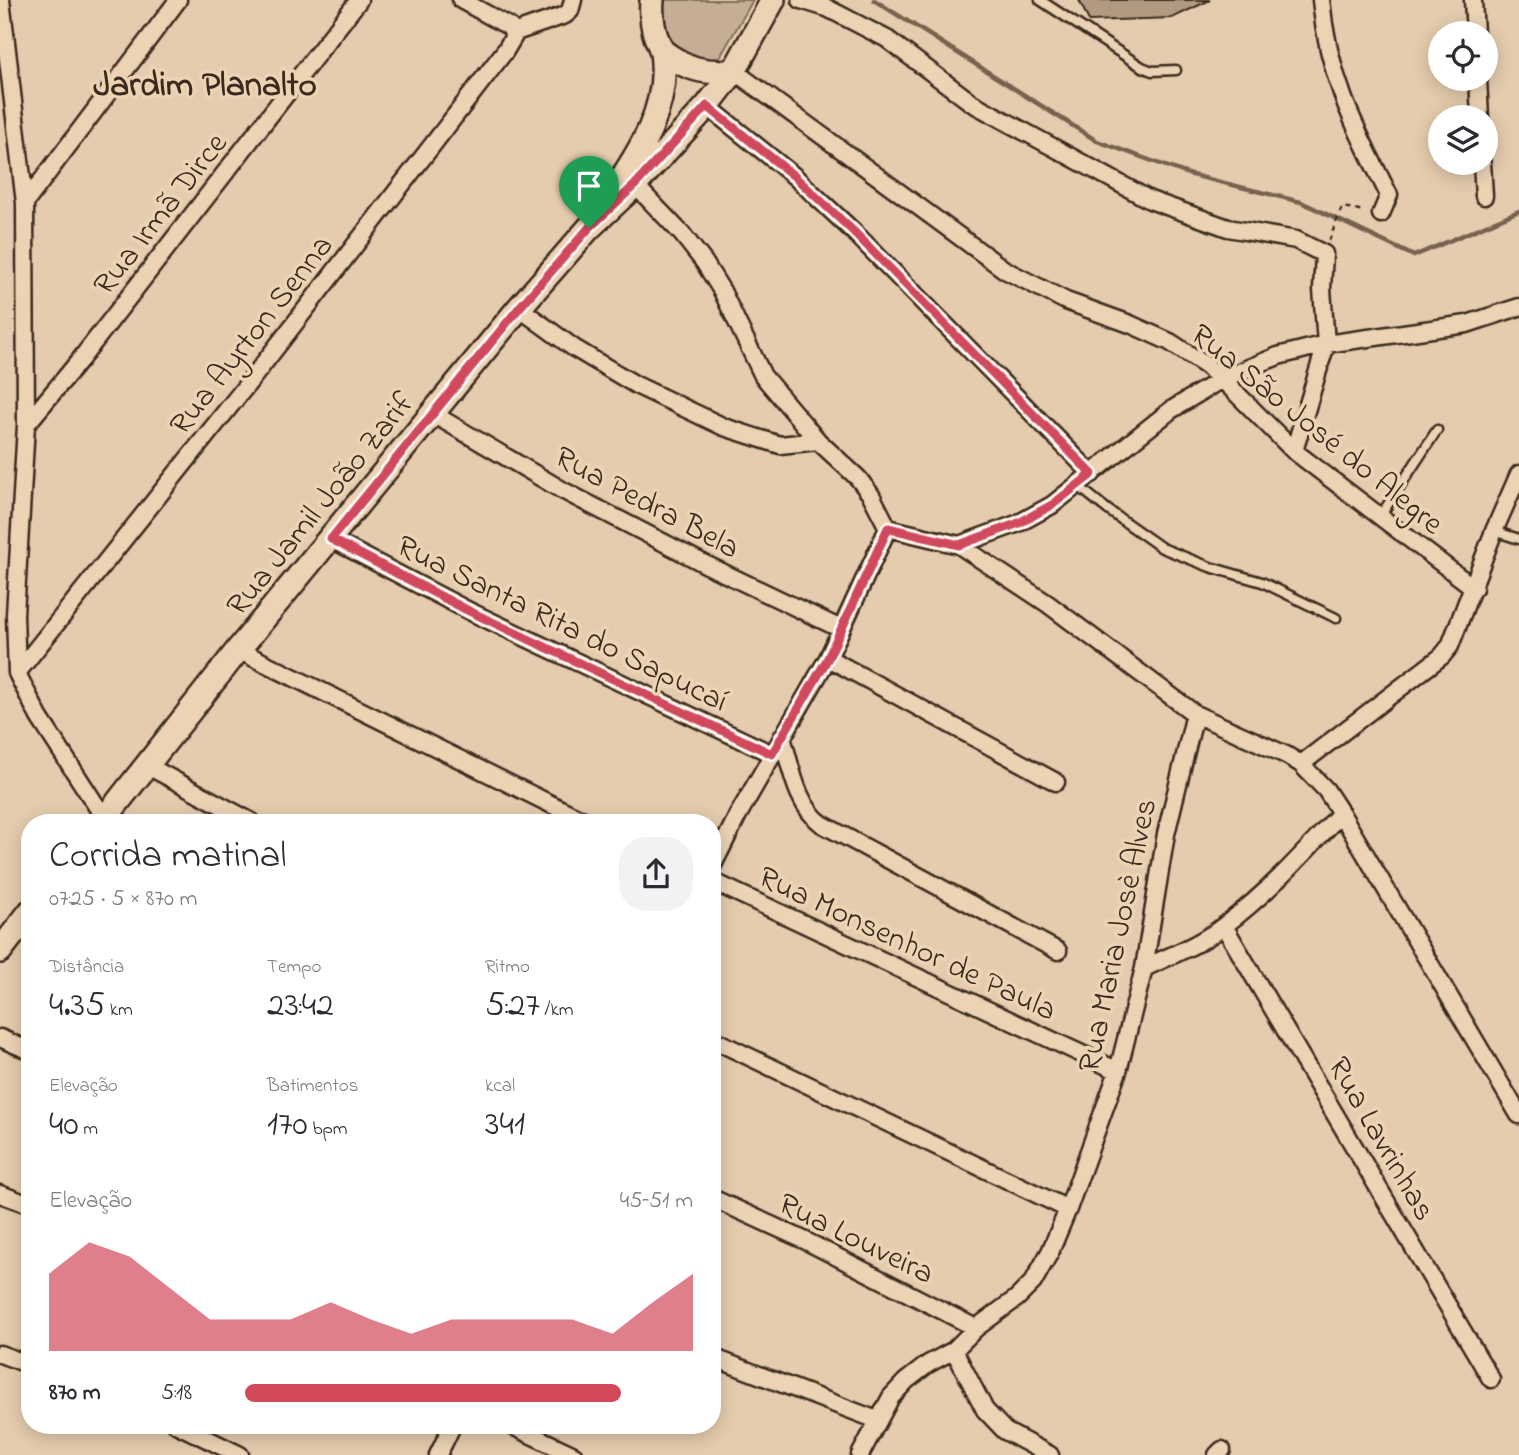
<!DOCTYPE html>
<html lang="pt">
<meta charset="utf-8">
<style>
body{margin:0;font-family:"Indie Flower",sans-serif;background:#f2f2f3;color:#2b2b33;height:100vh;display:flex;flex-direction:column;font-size:26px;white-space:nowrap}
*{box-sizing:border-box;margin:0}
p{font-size:23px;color:#7c7c81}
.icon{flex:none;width:38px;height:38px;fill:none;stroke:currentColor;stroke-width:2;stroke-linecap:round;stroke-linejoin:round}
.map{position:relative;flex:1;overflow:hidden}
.side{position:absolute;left:21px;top:814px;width:700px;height:620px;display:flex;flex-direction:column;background:#fff;border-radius:28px;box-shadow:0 4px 18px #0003}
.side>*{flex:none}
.controls{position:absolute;left:1428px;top:21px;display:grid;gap:14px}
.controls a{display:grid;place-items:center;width:70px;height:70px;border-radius:50%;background:#fff;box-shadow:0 4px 18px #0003;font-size:35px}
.pin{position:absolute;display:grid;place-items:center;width:60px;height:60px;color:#fff;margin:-72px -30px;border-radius:50% 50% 50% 0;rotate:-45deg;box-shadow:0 0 7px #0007}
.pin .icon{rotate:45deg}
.round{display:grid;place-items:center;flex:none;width:74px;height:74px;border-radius:28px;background:#f2f2f3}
.summary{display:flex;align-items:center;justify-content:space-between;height:119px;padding:0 28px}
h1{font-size:38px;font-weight:600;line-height:52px}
.figures{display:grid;grid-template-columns:repeat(3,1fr);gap:10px;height:119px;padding:7px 28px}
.figures div{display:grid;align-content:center}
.figures b{font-size:35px;font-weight:600}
.figures small{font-size:19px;font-weight:400}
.figures p{font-size:19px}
.chart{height:196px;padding:14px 28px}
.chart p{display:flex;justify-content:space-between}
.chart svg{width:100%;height:126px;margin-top:7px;fill:#d1495b;opacity:.7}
ul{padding:0 28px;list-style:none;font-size:23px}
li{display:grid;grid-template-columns:112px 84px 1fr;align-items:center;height:52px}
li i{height:18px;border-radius:9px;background:#d1495b}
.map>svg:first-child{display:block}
.green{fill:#c6ae94;stroke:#806c59;stroke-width:2}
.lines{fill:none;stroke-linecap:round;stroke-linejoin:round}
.stream{stroke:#766250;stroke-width:4.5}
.building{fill:#b19a81;stroke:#3b2a1e;stroke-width:2}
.service-casing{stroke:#3b2a1e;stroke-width:13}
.minor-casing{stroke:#3b2a1e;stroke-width:21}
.secondary-casing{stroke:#3b2a1e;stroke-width:28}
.path{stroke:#3b2a1e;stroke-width:2.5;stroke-dasharray:5 5;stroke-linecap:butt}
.service{stroke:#ecd3b4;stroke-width:8}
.minor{stroke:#ecd3b4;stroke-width:16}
.secondary{stroke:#ecd3b4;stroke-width:23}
.route-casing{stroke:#fff;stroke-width:14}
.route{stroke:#d1495b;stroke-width:9}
.labels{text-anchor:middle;stroke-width:7;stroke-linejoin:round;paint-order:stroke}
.street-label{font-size:32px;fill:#3b2a1e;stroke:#ecd3b4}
.quarter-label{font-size:35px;font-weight:bold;fill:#3b2a1e;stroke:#ecd3b4}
</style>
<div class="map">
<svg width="1519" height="1455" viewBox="0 0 1519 1455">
<rect width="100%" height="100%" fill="#e5ccae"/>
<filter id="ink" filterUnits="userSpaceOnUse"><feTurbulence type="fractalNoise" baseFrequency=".0143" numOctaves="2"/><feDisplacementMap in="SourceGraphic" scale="14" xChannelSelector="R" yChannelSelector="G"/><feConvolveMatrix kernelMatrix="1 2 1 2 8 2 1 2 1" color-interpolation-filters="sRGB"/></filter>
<g filter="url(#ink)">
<path class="green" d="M664,0H753L720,57L697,64C674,49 660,30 664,0Z"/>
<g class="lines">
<path class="stream" d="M874,0L1097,141L1188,174L1301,202L1414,256L1519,211"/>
</g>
<path class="building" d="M1079,0H1210L1172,18L1089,21Z"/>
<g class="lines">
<g class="service-casing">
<path id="service" d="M1040,0L1142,67L1152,71L1176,70
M1077,485L1108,510L1162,548L1210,567L1262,582L1336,618
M1379,518L1437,430
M1494,531L1519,539"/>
</g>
<g class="minor-casing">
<path id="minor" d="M1,0L25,203L26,425L15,615L17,673L39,717L105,819
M801,0L827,8L887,39L972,103L1150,200L1228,228L1296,240L1324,254L1322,289L1326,344L1294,451
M1321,0C1328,77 1355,128 1389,195L1381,214
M1473,0L1475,33
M513,33L565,15L570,11L573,0
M734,71L1005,270L1066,301L1130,324L1170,342L1205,365L1222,379L1294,451L1474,588
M1478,79L1480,117
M707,106L794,176L853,231L1092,474
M1482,163L1484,196
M635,185L682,234L704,262L722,291L763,376L818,441L858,478L871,495L888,528
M25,203L178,0
M519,308L574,348L636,385L724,427L780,445L818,441
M433,414L562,490L707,565L841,629
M26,425L80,360L359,0
M888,528L959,545L986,535L1019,523L1052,505L1171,410L1222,379L1278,356L1326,344L1467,324L1519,307
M331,539L469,611L772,754
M959,545L1048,604L1195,714L1286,755L1301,764L1326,790L1341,813L1519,1115
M238,650L587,822
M828,658L1056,782
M17,673L254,376L505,51L514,36L510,27L461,0
M782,737C791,766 796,805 822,824L1058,951
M1301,764L1442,656L1450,646L1494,531L1519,474
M146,765L252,822
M712,867L738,815L828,658L888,528
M712,881L1118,1071
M1224,926L1491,1379
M1144,968C1172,955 1201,944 1225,925C1268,893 1305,852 1341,813
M0,1038L30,1051
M712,1039L1068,1209
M0,1194L30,1205
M712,1198L804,1240L976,1328
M954,1350L985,1410L1005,1431L1050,1455
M0,1354L30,1365
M712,1357L877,1420
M176,1424L240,1455
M508,1424L574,1455
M438,1455L453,1424
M860,1455L891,1397L906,1381L928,1364L954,1350L976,1328L1017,1298L1033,1282L1050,1252L1068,1209L1118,1071L1144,968L1166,834L1195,714
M1217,1455L1222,1450"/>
</g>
<g class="secondary-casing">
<path id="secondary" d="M662,51C686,69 705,74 734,71
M612,193C640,152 670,106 662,53C661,48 658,42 656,37C652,25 651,13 652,0
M102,822L238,650L519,308L589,228L635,185L707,106L734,71L773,0
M0,951L30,912"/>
</g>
<path class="path" d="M1329,241L1342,207L1365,211"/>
<use href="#service" class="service"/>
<use href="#minor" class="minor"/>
<use href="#secondary" class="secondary"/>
</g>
</g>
<g class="lines" filter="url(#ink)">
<g class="route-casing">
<path id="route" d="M707,106L794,176L853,231L1092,474L1052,505L1019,523L959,545L888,528L828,658L772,754L469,611L331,539L519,308L589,228L635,185Z"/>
</g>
<use href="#route" class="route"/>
</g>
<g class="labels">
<g class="street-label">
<text transform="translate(159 213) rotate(-52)" y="11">Rua Irmã Dirce</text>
<text transform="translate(250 334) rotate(-52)" y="11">Rua Ayrton Senna</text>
<text transform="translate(1318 428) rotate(39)" y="11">Rua São José do Alegre</text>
<text transform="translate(648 501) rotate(28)" y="11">Rua Pedra Bela</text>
<text transform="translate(319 503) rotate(-51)" y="11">Rua Jamil João Zarif</text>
<text transform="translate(563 622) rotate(26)" y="11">Rua Santa Rita do Sapucaí</text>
<text transform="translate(1116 935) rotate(-78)" y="11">Rua Maria Josè Alves</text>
<text transform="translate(908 942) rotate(25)" y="11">Rua Monsenhor de Paula</text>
<text transform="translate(1383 1138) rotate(60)" y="11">Rua Lavrinhas</text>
<text transform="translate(857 1237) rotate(26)" y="11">Rua Louveira</text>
</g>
<g class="quarter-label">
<text x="205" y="95">Jardim Planalto</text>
</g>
</g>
</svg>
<div class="controls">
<a><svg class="icon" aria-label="locate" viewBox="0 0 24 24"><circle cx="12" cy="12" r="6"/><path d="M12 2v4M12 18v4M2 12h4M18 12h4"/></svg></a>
<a><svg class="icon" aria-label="layers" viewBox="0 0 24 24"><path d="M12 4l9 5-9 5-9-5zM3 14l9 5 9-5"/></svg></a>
</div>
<div class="pin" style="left:589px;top:228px;background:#1e9e55"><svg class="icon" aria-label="arrive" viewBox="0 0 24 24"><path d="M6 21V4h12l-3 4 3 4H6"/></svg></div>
<section class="side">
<div class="summary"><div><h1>Corrida matinal</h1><p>07:25 · 5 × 870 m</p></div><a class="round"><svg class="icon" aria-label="share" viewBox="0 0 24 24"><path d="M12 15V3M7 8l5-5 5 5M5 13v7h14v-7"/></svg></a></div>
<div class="figures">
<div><p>Distância</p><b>4.35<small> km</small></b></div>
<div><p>Tempo</p><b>23:42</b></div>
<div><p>Ritmo</p><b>5:27<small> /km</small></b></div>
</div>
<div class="figures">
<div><p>Elevação</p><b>40<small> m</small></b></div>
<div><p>Batimentos</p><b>170<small> bpm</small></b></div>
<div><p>kcal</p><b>341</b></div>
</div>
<div class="chart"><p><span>Elevação</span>45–51 m</p>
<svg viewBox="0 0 160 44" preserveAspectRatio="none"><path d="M0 44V17L10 6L20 11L30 22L40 33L50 33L60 33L70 27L80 33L90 38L100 33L110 33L120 33L130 33L140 38L150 27L160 17V44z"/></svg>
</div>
<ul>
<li><b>870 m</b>5:18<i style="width:84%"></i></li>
</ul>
</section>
</div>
